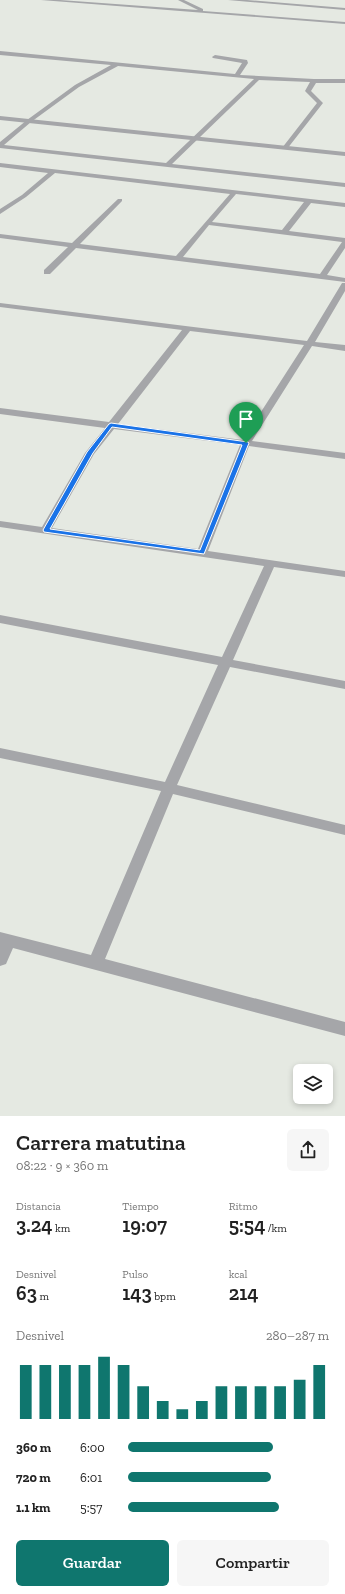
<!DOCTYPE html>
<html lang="es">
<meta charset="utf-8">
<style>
body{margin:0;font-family:"Zilla Slab",serif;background:#f6f6f6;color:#222;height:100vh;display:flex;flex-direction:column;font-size:15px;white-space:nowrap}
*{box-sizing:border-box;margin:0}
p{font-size:13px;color:#767676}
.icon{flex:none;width:22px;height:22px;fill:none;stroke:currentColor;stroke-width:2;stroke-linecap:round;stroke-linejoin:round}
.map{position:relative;height:1116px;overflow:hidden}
.details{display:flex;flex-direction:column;background:#fff;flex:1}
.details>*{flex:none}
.controls{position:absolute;left:293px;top:1064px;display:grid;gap:8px}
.controls a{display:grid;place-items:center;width:40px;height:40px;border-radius:6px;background:#fff;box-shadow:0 2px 6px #0003;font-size:20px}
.pin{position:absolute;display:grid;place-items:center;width:34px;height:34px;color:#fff;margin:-41px -17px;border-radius:50% 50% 50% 0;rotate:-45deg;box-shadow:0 0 4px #0007}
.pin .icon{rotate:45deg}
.round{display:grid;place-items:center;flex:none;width:42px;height:42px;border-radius:6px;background:#f6f6f6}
.headline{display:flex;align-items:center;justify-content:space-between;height:68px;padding:0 16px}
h1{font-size:22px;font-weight:600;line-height:30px}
.metrics{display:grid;grid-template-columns:repeat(3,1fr);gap:6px;height:68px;padding:4px 16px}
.metrics div{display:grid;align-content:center}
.metrics b{font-size:20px;font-weight:600}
.metrics small{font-size:11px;font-weight:400}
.metrics p{font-size:11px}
.chart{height:112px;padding:8px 16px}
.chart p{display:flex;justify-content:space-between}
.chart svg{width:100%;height:72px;margin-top:4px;stroke:#0f766e;stroke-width:6}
.primary-button{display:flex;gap:8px;margin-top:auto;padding:8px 16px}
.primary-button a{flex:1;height:46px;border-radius:6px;background:#0f766e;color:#fff;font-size:16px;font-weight:600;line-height:46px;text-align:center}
.primary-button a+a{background:#f6f6f6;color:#222}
ul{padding:0 16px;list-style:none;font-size:13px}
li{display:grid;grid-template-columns:64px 48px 1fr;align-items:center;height:30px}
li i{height:10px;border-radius:5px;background:#0f766e}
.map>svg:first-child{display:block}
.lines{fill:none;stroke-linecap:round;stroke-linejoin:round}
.minor{fill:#a5a6a9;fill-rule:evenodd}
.tertiary{fill:#a5a6a9;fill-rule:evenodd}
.route{fill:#1a73e8;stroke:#fff;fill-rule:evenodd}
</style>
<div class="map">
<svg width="345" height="1116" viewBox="0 0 345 1116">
<rect width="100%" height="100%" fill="#e5e9e2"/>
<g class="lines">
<path class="minor" d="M41,0H60L198,10L178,0H184L203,9V11L345,22V24Z
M228,0H247L345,8V10Z
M0,51L235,74L242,63L213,58L212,57L215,55L247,60L248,63L240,75L314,79H345V83H316L311,91L323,103L287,149L282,148L317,103L305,91L310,82L259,80L172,164L345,183V187L0,148V142L27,120L75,85L111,65L0,55ZM118,66L254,79L166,163L4,145L31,122L79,87Z
M0,163L345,203V207L311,203L289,231L345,238V248L327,275L345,278V282L76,248L50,274H44V270L68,247L0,238V234L72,243L118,199H122V201L80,244L176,256L230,194L55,173L26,197L0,214V209L22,195L48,173L0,167ZM236,194L304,202L282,230L212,222ZM209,225L342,242L320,274L183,257Z
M342,283H345V291L315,342L345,345V351L312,346L252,441L345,453V459L249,446L208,551L345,571V577L274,567L233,660L345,681V689L230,667L177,785L345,825V835L173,794L105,959L345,1022V1036L13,948L6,964L0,966V932L91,955L161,791L0,758V748L165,782L218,665L0,623V615L222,657L264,566L0,527V521L42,527L85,453L105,428L0,414V408L109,422L182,330L0,307V303L307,341ZM190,331L304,345L243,440L118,424ZM114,429L240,445L198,549L52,528L94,454Z"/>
<path class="tertiary" d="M0,116L345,152V156L0,120Z"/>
</g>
<path class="route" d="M111,423L248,442L249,443L204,554L44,532L43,530L87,452L109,424ZM112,427L242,445L200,550L50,529L93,453Z"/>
</svg>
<div class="controls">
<a><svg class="icon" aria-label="layers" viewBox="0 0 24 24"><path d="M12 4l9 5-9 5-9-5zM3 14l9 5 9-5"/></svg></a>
</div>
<div class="pin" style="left:246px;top:443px;background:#1e9e55"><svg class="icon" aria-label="arrive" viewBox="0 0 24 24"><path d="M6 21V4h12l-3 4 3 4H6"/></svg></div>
</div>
<section class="details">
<div class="headline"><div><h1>Carrera matutina</h1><p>08:22 · 9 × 360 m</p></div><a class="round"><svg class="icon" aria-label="share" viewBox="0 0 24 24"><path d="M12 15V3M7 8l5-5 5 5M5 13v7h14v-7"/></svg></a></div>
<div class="metrics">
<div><p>Distancia</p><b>3.24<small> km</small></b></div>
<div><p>Tiempo</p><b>19:07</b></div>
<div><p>Ritmo</p><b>5:54<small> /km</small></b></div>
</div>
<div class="metrics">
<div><p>Desnivel</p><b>63<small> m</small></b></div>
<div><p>Pulso</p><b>143<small> bpm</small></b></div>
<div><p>kcal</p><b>214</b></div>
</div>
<div class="chart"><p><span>Desnivel</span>280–287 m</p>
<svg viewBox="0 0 160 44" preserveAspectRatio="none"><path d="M5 44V11M15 44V11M25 44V11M35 44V11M45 44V6M55 44V11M65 44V24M75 44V33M85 44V38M95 44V33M105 44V24M115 44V24M125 44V24M135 44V24M145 44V20M155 44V11"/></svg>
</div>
<ul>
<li><b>360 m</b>6:00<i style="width:72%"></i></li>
<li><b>720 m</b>6:01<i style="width:71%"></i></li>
<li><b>1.1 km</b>5:57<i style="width:75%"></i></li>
</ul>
<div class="primary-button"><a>Guardar</a><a>Compartir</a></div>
</section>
